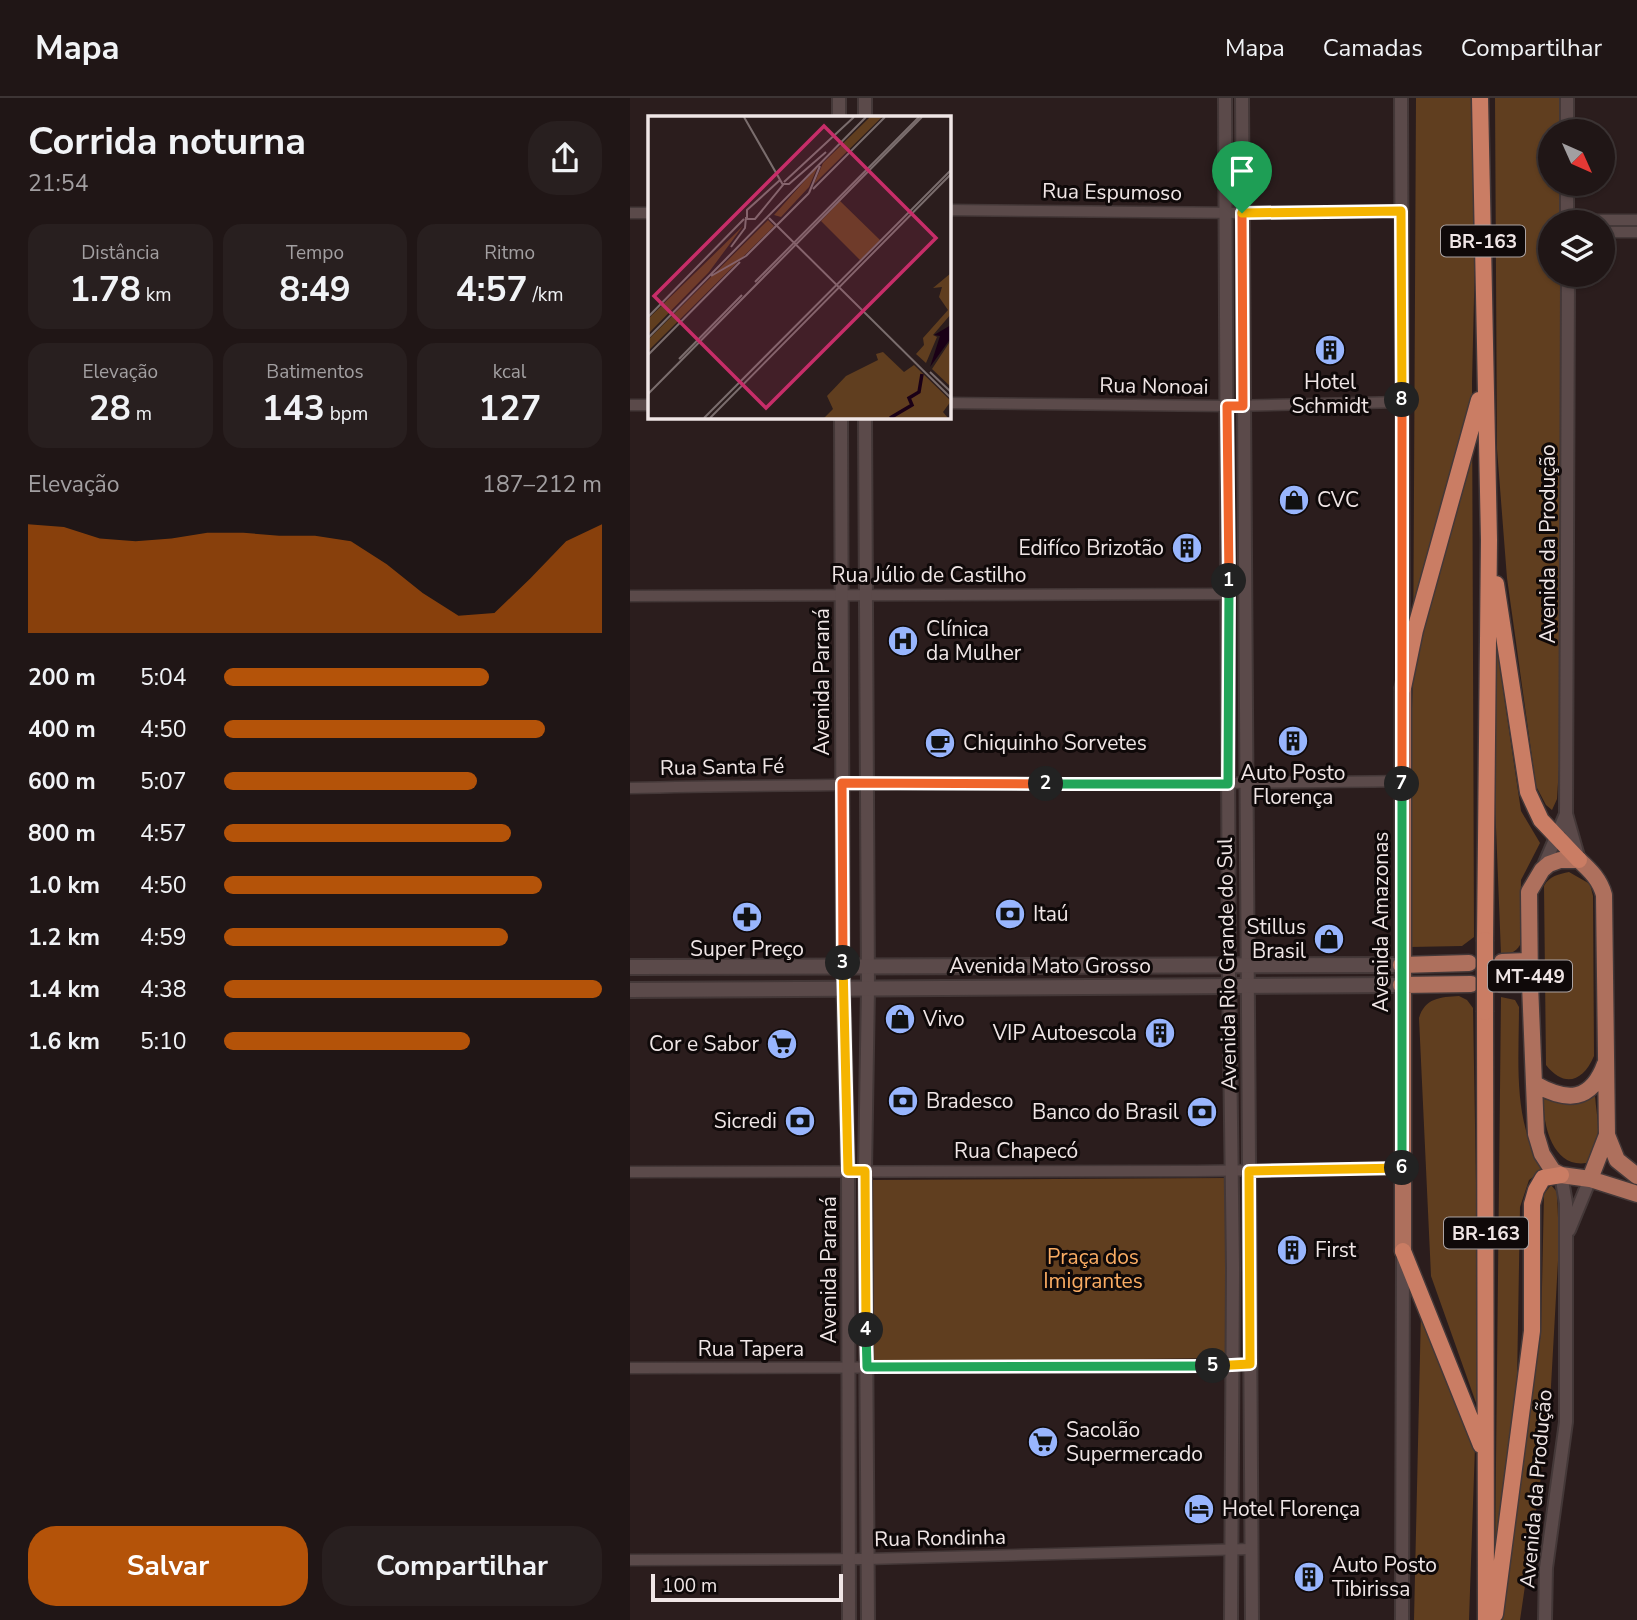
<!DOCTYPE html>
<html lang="pt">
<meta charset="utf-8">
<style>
body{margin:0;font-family:"Nunito Sans",sans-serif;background:#281f1f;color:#f1f3f6;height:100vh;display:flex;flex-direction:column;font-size:26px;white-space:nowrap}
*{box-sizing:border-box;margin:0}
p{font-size:23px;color:#a29fa1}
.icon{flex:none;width:38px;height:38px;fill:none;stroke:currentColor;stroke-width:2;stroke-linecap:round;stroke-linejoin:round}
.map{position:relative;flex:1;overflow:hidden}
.details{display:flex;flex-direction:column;background:#201616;width:630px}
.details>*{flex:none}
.needle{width:46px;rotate:135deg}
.buttons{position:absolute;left:908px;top:21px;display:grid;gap:14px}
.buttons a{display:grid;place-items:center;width:77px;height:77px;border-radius:50%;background:#201616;box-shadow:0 2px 5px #0004,0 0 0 2px #3d3535;font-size:35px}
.scale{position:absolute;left:21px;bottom:18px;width:192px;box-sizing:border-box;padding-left:7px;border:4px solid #f0e6e6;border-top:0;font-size:19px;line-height:24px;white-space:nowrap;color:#f0e6e6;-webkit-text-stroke:5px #0f0909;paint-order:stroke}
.pin{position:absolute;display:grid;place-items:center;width:60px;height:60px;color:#fff;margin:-72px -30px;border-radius:50% 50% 50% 0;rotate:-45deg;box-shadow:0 0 7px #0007}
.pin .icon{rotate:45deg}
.km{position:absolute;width:35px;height:35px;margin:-18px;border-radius:50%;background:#222;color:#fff;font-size:19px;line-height:35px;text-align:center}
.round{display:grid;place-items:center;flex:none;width:74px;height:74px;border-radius:28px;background:#281f1f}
.head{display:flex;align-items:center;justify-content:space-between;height:119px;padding:0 28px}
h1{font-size:38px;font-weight:700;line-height:52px}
.figures{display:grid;grid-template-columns:repeat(3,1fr);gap:10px;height:119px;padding:7px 28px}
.figures div{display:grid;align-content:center;border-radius:18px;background:#281f1f;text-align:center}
.figures b{font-size:35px;font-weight:700}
.figures small{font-size:19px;font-weight:400}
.figures p{font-size:19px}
.chart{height:196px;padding:14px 28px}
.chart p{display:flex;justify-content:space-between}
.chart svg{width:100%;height:126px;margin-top:7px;fill:#b45309;opacity:.7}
.cta{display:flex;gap:14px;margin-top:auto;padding:14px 28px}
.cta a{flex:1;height:80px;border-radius:28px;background:#b45309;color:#fff;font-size:28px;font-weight:700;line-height:80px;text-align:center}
.cta a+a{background:#281f1f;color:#f1f3f6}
ul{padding:0 28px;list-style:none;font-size:23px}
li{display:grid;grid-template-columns:112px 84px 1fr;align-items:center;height:52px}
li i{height:18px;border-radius:9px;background:#b45309}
header{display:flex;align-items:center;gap:42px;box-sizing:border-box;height:98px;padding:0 35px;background:#201616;border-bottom:2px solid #3d3535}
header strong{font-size:33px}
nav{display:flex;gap:38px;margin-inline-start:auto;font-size:24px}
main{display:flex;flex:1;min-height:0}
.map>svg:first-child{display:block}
.green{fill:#603e1f}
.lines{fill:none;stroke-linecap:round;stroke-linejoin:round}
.minor-casing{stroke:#443838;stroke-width:13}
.tertiary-casing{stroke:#443838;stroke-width:16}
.secondary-casing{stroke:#443838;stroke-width:18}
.primary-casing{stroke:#443838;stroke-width:19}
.trunk-casing{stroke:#443838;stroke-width:19}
.minor{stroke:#5b4a4a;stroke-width:10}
.tertiary{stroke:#5b4a4a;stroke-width:12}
.secondary{stroke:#5b4a4a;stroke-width:14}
.primary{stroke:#ae705d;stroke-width:16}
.trunk{stroke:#ca7d64;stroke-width:16}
.trunk-bridge-casing{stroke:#443838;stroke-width:19;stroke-linecap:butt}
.trunk-bridge{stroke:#ca7d64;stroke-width:16}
.split-1-casing{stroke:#fff;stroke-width:14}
.split-2-casing{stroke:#fff;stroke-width:14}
.split-3-casing{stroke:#fff;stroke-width:14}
.split-4-casing{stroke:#fff;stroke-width:14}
.split-5-casing{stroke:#fff;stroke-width:14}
.split-6-casing{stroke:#fff;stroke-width:14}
.split-7-casing{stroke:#fff;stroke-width:14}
.split-8-casing{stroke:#fff;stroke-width:14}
.split-9-casing{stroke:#fff;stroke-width:14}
.split-1{stroke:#f0652b;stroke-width:9}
.split-2{stroke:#22a559;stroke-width:9}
.split-3{stroke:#f0652b;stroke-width:9}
.split-4{stroke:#f5b400;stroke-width:9}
.split-5{stroke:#22a559;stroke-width:9}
.split-6{stroke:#f5b400;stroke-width:9}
.split-7{stroke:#22a559;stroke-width:9}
.split-8{stroke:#f0652b;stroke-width:9}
.split-9{stroke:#f5b400;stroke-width:9}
.labels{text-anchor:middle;stroke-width:6;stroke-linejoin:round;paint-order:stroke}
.shield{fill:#0f0909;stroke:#aca4a4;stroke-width:2}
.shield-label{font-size:19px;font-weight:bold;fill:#f0e6e6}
.street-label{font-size:21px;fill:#f0e6e6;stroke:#0f0909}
.poi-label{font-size:21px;fill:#f0e6e6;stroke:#0f0909;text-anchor:start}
.park-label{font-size:21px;fill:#faac63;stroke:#0f0909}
.inset-river{fill:none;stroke:#1a0016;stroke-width:3.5}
.inset-road{fill:none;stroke:#7a6d6d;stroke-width:2}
.view{fill:#c72d69;fill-opacity:0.15;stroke:#c72d69;stroke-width:3.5}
.inset-edge{fill:none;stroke:#f0e6e6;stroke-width:3.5}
</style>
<header>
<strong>Mapa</strong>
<nav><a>Mapa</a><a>Camadas</a><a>Compartilhar</a></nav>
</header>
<main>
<section class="details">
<div class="head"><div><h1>Corrida noturna</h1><p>21:54</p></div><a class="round"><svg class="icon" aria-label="share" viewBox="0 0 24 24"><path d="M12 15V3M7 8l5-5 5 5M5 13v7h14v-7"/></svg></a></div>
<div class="figures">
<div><p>Distância</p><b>1.78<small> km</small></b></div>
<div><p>Tempo</p><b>8:49</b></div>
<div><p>Ritmo</p><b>4:57<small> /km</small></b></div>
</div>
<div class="figures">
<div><p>Elevação</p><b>28<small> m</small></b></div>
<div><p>Batimentos</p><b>143<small> bpm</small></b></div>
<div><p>kcal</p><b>127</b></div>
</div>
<div class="chart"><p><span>Elevação</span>187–212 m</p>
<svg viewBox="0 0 160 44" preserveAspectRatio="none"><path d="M0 44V6L10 7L20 11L30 12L40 11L50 9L60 9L70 10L80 10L90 12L100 20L110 30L120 38L130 37L140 25L150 12L160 6V44z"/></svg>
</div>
<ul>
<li><b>200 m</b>5:04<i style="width:70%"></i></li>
<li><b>400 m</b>4:50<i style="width:85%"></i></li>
<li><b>600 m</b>5:07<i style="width:67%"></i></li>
<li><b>800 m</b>4:57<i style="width:76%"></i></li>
<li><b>1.0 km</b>4:50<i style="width:84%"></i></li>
<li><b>1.2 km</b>4:59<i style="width:75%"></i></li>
<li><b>1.4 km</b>4:38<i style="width:100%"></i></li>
<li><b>1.6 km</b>5:10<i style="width:65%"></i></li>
</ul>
<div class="cta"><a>Salvar</a><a>Compartilhar</a></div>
</section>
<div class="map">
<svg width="1007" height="1522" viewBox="0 0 1007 1522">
<rect width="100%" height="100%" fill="#2b1d1d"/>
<path class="green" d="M786,0H842L846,116L842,284L844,839L832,848L780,849L779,686L783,585Z
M865,0H930V33H920V86H930V124H920V177H930L931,636L927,701L922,712L916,707L906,688L877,480L867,351Z
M856,476L891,713L910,745L891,782L890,847C885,855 880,856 871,856Z
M939,774L960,786L963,798L964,958C953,984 934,990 916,967L914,788C919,778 929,776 939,774Z
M829,898L837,902L843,910L850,1316L801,1178L789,920C795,900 810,899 829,898Z
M871,899L885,902L889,909C889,951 885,996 897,1036C901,1048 908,1060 913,1072L899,1082L890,1109L887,1285L883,1342L865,1458Z
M965,998C967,1023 974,1045 956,1065C923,1070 912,1026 914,1001C933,1006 946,1004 965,998Z
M595,1080L598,1260L244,1264L243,1082Z
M921,1087L927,1094L929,1145L919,1324L890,1522H872V1505L885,1397L911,1235L914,1096Z
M791,1213L845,1348L839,1522H784Z"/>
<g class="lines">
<g class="minor-casing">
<path id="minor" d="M318,112L612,115L771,113
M0,115H19
M937,122H1007
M973,134H1007
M318,305L597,308L772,304
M0,307H19
M0,498L599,496
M0,690C257,684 515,687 772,683
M0,1074L566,1073L772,1070
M0,1270L556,1269L619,1266
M0,1462L237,1461L621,1451"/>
</g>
<g class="tertiary-casing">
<path id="tertiary" d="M209,0V19
M235,0V19
M595,0L599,875L603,1170L601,1522
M612,0L622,1522
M771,0L773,570
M937,33V0
M937,86V124
M938,177L936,716L949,762
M211,318L213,876L218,1073L219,1522
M235,318L238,890L235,1073L238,1522
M912,772L936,716
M939,1132L960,1081
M772,1522L773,1156
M915,1522L916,1470L936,1324V1105L931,1077"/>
</g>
<g class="secondary-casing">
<path id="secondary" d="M0,869L771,867
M0,892L771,887"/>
</g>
<g class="primary-casing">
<path id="primary" d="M872,864L899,863
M771,867L839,865
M872,886H900
M771,887L841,886
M905,986C937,1004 961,1004 975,966
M1007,1078L987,1062L977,1037L974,797C970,782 961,773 949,762H930L919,766L912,772L899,794L900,886L906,1036L912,1056L923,1073L931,1077L960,1081L1007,1096
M960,1081L977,1037
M773,1153V590"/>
</g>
<g class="trunk-casing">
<path id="trunk" d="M850,0L859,442L855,842
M866,486L898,694L911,722L949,762
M773,590L785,532L849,302
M855,914L856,1522
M773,1153L851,1347
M865,1516L902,1233V1106L906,1092L913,1080L931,1077"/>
</g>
<use href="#minor" class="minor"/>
<use href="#tertiary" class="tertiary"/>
<use href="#secondary" class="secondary"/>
<use href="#primary" class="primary"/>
<use href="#trunk" class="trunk"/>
<g class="trunk-bridge-casing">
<path id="trunk-bridge" d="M855,842V914"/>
</g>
<use href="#trunk-bridge" class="trunk-bridge"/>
</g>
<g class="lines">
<g class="split-1-casing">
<path id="split-1" d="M599,483L597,308H613L612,115"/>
</g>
<g class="split-2-casing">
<path id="split-2" d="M416,686H598L599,483"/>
</g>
<g class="split-3-casing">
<path id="split-3" d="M213,865L212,685L416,686"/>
</g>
<g class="split-4-casing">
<path id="split-4" d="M213,865L218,1073H235L236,1232"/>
</g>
<g class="split-5-casing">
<path id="split-5" d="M236,1232L237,1269L583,1268"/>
</g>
<g class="split-6-casing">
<path id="split-6" d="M583,1268L620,1266L619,1073L772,1070"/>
</g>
<g class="split-7-casing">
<path id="split-7" d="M772,1070V686"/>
</g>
<g class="split-8-casing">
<path id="split-8" d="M772,302V686"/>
</g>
<g class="split-9-casing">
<path id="split-9" d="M612,115L771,113L772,302"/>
</g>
<use href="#split-1" class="split-1"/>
<use href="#split-2" class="split-2"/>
<use href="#split-3" class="split-3"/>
<use href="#split-4" class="split-4"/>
<use href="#split-5" class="split-5"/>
<use href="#split-6" class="split-6"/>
<use href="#split-7" class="split-7"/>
<use href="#split-8" class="split-8"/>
<use href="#split-9" class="split-9"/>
</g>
<defs>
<g id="building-disc" transform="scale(1.575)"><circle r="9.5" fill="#98b5fd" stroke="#0f0909"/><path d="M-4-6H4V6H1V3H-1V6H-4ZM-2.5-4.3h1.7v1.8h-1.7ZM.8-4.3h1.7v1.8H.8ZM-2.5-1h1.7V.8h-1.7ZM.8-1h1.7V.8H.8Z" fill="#111"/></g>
<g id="shop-disc" transform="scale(1.575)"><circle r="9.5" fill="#98b5fd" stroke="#0f0909"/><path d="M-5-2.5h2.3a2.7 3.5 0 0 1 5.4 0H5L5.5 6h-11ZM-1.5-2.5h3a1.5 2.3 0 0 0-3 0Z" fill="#111"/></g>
<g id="hospital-disc" transform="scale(1.575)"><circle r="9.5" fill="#98b5fd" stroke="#0f0909"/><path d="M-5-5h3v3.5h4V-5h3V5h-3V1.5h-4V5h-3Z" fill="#111"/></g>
<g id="cafe-disc" transform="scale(1.575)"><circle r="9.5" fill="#98b5fd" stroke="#0f0909"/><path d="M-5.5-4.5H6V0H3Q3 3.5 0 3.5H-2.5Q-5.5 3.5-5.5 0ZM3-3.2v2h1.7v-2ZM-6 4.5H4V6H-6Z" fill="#111"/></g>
<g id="bank-disc" transform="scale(1.575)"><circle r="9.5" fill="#98b5fd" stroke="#0f0909"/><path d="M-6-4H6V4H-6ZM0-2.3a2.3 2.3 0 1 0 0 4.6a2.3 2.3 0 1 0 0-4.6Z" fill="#111"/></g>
<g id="pharmacy-disc" transform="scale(1.575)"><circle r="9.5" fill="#98b5fd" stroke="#0f0909"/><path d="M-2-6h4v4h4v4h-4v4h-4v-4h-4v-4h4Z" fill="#111"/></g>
<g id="supermarket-disc" transform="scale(1.575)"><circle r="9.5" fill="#98b5fd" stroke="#0f0909"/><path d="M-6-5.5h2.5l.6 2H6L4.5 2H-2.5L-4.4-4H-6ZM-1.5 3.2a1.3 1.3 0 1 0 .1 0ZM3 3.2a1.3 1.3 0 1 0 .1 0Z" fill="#111"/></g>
<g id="hotel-disc" transform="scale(1.575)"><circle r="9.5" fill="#98b5fd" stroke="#0f0909"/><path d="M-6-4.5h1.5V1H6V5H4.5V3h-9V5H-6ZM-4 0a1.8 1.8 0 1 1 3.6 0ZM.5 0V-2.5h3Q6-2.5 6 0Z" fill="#111"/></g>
</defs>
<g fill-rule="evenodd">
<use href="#building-disc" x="700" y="252"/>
<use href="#shop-disc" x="664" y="402"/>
<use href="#building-disc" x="557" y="450"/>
<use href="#hospital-disc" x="273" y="543"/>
<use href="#building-disc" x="663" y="643"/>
<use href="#cafe-disc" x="310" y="645"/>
<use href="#bank-disc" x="380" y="816"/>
<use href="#pharmacy-disc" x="117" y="819"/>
<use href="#shop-disc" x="699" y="841"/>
<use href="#shop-disc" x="270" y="921"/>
<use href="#building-disc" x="530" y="935"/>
<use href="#supermarket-disc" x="152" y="946"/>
<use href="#bank-disc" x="273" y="1003"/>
<use href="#bank-disc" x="572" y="1014"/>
<use href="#bank-disc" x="170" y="1023"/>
<use href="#building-disc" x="662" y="1152"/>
<use href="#supermarket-disc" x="413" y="1344"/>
<use href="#hotel-disc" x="569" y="1411"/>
<use href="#building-disc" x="679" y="1479"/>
</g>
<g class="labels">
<g class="shield">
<rect x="811" y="127.5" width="84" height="31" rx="5"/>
<rect x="858" y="862.5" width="84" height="31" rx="5"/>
<rect x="814" y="1119.5" width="84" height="31" rx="5"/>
</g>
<g class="shield-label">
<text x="853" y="150">BR-163</text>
<text x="900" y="885">MT-449</text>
<text x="856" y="1142">BR-163</text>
</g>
<g class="street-label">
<text transform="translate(482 94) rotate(1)" y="7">Rua Espumoso</text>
<text transform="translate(524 288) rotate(1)" y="7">Rua Nonoai</text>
<text transform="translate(918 446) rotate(-90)" y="7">Avenida da Produção</text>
<text x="299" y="484">Rua Júlio de Castilho</text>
<text transform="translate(192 584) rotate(-90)" y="7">Avenida Paraná</text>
<text transform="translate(92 669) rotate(-1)" y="7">Rua Santa Fé</text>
<text transform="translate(751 824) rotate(-90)" y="7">Avenida Amazonas</text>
<text transform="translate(597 866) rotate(-91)" y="7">Avenida Rio Grande do Sul</text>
<text x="420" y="875">Avenida Mato Grosso</text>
<text x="386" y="1060">Rua Chapecó</text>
<text transform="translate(199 1172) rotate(-90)" y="7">Avenida Paraná</text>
<text x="121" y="1258">Rua Tapera</text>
<text transform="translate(906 1391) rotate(-85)" y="7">Avenida da Produção</text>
<text transform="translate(310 1440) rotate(-1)" y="7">Rua Rondinha</text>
</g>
<g class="poi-label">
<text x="700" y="291" text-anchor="middle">Hotel<tspan x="700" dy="24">Schmidt</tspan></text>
<text x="687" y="409">CVC</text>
<text x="534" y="457" text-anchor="end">Edifíco Brizotão</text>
<text x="296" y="538">Clínica<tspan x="296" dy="24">da Mulher</tspan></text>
<text x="333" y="652">Chiquinho Sorvetes</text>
<text x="663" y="682" text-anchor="middle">Auto Posto<tspan x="663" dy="24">Florença</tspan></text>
<text x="403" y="823">Itaú</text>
<text x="676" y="836" text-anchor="end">Stillus<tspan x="676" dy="24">Brasil</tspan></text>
<text x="117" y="858" text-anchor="middle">Super Preço</text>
<text x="293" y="928">Vivo</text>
<text x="507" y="942" text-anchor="end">VIP Autoescola</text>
<text x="129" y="953" text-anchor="end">Cor e Sabor</text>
<text x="296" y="1010">Bradesco</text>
<text x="549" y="1021" text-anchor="end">Banco do Brasil</text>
<text x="147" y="1030" text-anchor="end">Sicredi</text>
<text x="685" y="1159">First</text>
<text x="436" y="1339">Sacolão<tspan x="436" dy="24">Supermercado</tspan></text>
<text x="592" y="1418">Hotel Florença</text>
<text x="702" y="1474">Auto Posto<tspan x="702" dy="24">Tibirissa</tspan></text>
</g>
<g class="park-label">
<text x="463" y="1166">Praça dos<tspan x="463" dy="24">Imigrantes</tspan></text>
</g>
</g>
<g transform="translate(18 18)">
<rect width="303" height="303" fill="#2b1d1d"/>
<path d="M222,1H234L166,68L175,47ZM170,50L161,71L133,101L126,99ZM192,85L232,124L212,144L173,105ZM120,104L126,110L0,235V224ZM95,110L61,156L0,218V203ZM303,157V198L285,219L289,221L278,247L268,238L276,229L275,222L300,194L291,181L294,171L285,172ZM303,224V271L284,253ZM235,236L256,256L266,249L303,285L295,296L300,302H176L185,293L179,280L198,260L230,244L228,238Z" fill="#603e1f"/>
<path d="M303,209V222L282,251L292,220L286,219Z" fill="#1a0016"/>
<path class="inset-river" d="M242,302L264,289L261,282L271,276L274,258"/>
<path class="inset-road" d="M96,1L135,69L107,103H99V94L132,64M136,66L206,1M135,68H141L178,36M165,73L237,1M161,77L172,50M121,102L303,282M83,131L97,112L98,101M98,140L161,77M63,160L98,140M107,166L271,1M0,201L96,103M0,222L218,1M0,239L92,146M31,243L94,179M282,256L303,276M0,278L274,1M56,302L303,54M62,302L303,58"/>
<path class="view" d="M176,10L288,122L118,292L6,180Z"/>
<rect width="303" height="303" class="inset-edge"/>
</g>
</svg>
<div class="buttons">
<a><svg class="needle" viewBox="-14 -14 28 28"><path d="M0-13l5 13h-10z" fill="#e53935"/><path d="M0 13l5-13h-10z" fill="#a29fa1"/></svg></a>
<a><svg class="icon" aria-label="layers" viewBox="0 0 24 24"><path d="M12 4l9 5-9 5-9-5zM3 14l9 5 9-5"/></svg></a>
</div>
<div class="scale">100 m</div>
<div class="pin" style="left:612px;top:115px;background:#1e9e55"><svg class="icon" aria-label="arrive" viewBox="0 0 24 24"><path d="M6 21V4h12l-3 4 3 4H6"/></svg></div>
<b class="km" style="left:599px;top:483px">1</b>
<b class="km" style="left:416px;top:686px">2</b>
<b class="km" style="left:213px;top:865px">3</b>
<b class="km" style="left:236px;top:1232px">4</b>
<b class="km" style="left:583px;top:1268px">5</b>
<b class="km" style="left:772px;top:1070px">6</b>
<b class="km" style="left:772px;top:686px">7</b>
<b class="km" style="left:772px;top:302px">8</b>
</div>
</main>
